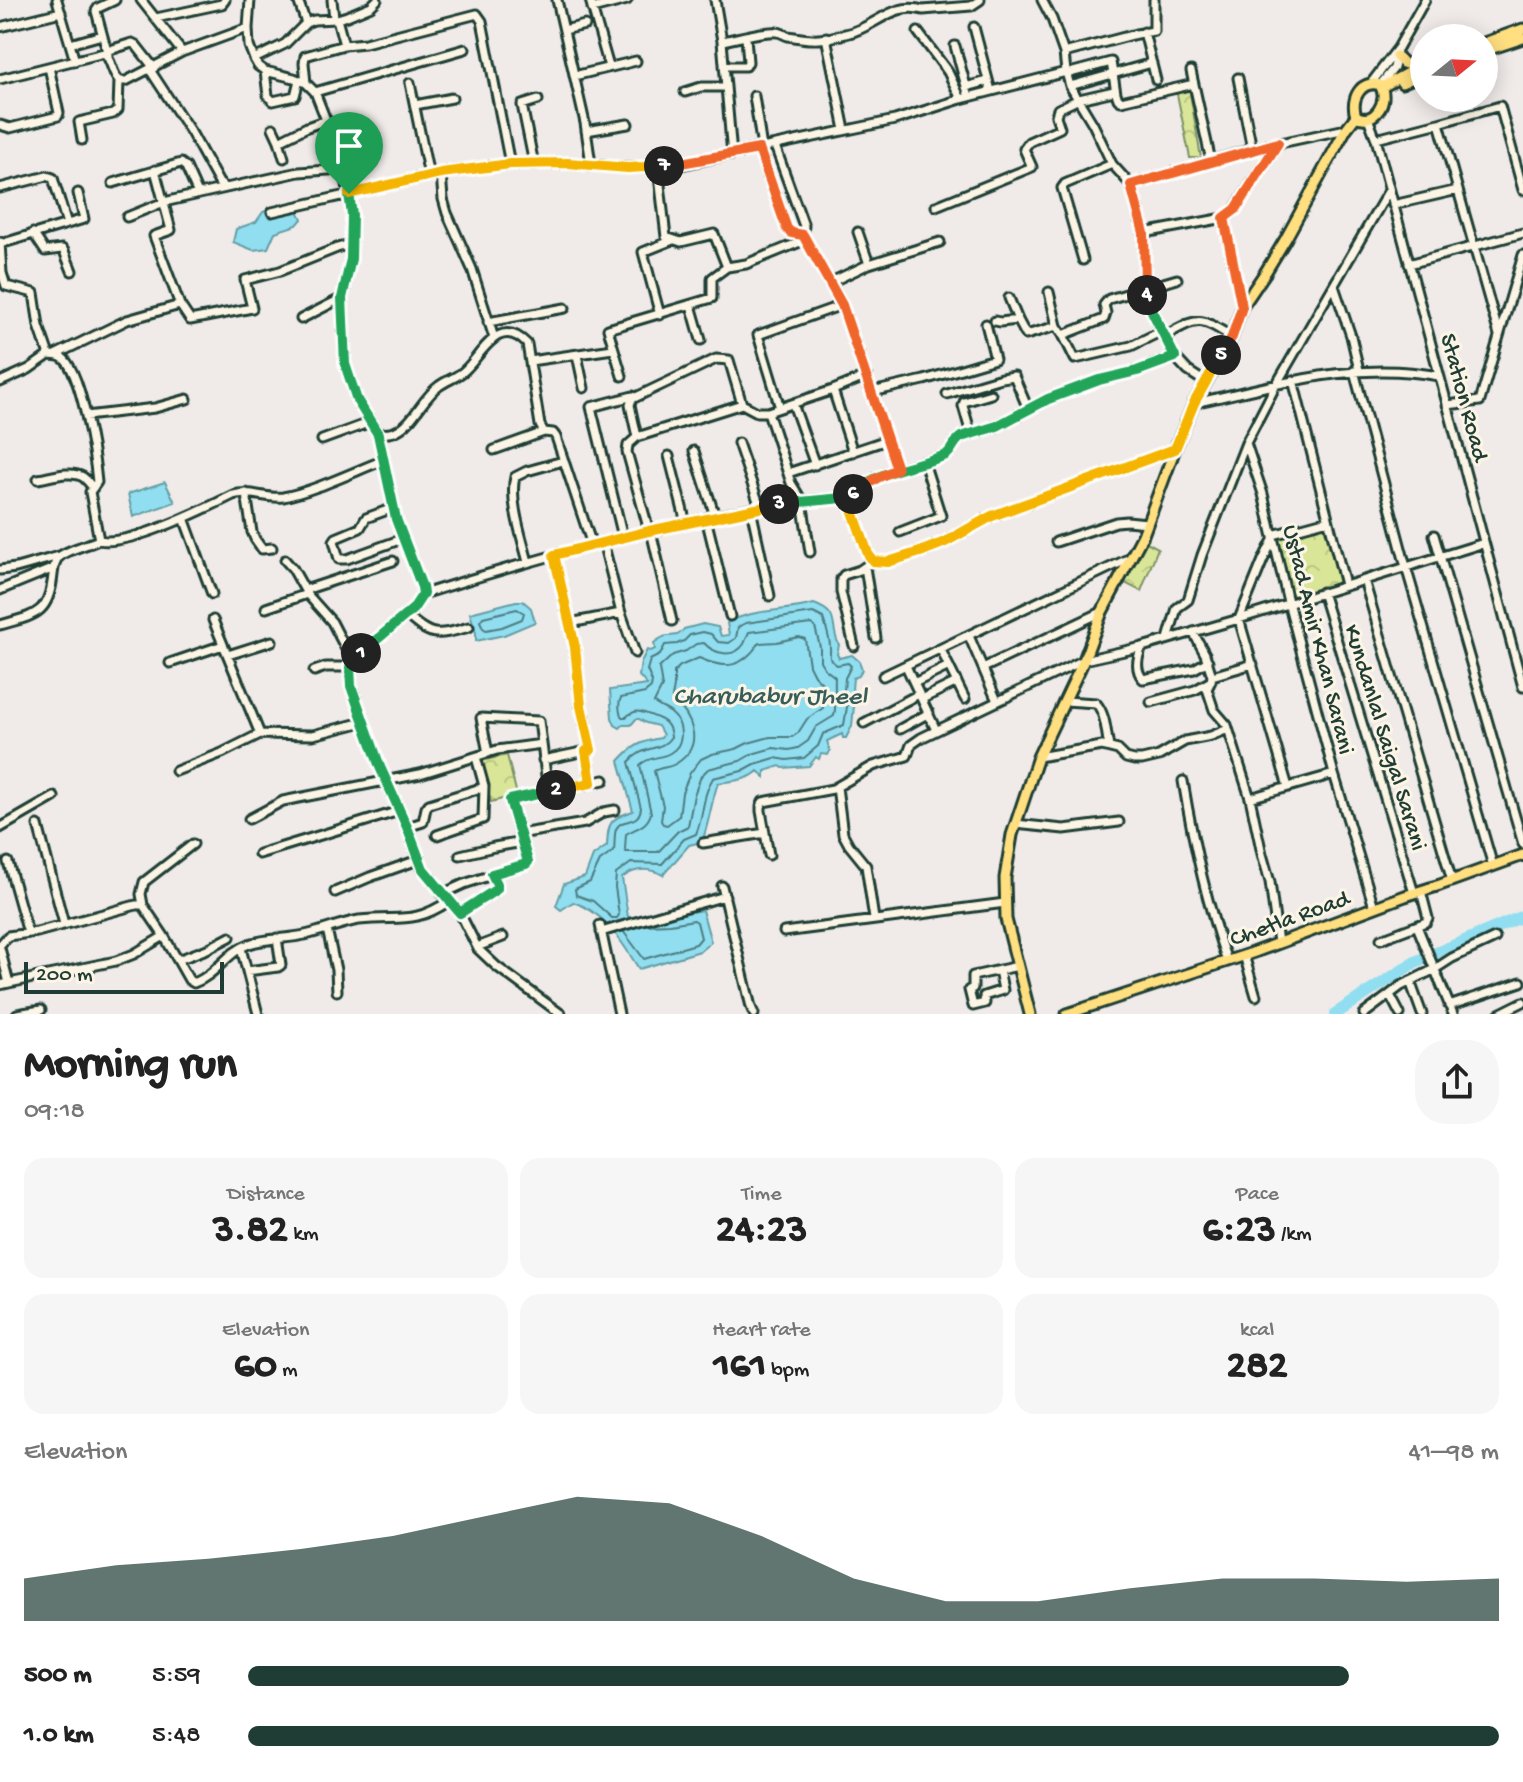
<!DOCTYPE html>
<meta charset="utf-8">
<style>
body{margin:0;font-family:"Gochi Hand",sans-serif;background:#f6f6f6;color:#222;height:100vh;display:flex;flex-direction:column;font-size:30px;white-space:nowrap}
*{box-sizing:border-box;margin:0}
p{font-size:26px;color:#767676}
.icon{flex:none;width:44px;height:44px;fill:none;stroke:currentColor;stroke-width:2;stroke-linecap:round;stroke-linejoin:round}
.map{position:relative;height:1014px;overflow:hidden}
.drawer{display:flex;flex-direction:column;background:#fff;flex:1}
.drawer>*{flex:none}
.needle{width:52px;rotate:72deg}
.buttons{position:absolute;left:1410px;top:24px;display:grid;gap:16px}
.buttons a{display:grid;place-items:center;width:88px;height:88px;border-radius:50%;background:#fff;box-shadow:0 4px 20px #0003;font-size:40px}
.scale{position:absolute;left:24px;bottom:20px;width:200px;box-sizing:border-box;padding-left:8px;border:4px solid #1f3d34;border-top:0;font-size:22px;line-height:28px;white-space:nowrap;color:#1f3d34;-webkit-text-stroke:6px #fcf5e5;paint-order:stroke}
.pin{position:absolute;display:grid;place-items:center;width:68px;height:68px;color:#fff;margin:-82px -34px;border-radius:50% 50% 50% 0;rotate:-45deg;box-shadow:0 0 8px #0007}
.pin .icon{rotate:45deg}
.km{position:absolute;width:40px;height:40px;margin:-20px;border-radius:50%;background:#222;color:#fff;font-size:22px;line-height:40px;text-align:center}
.round{display:grid;place-items:center;flex:none;width:84px;height:84px;border-radius:32px;background:#f6f6f6}
.overview{display:flex;align-items:center;justify-content:space-between;height:136px;padding:0 24px}
h1{font-size:44px;font-weight:800;line-height:60px}
.metrics{display:grid;grid-template-columns:repeat(3,1fr);gap:12px;height:136px;padding:8px 24px}
.metrics div{display:grid;align-content:center;border-radius:20px;background:#f6f6f6;text-align:center}
.metrics b{font-size:40px;font-weight:800}
.metrics small{font-size:22px;font-weight:400}
.metrics p{font-size:22px}
.chart{height:224px;padding:16px 24px}
.chart p{display:flex;justify-content:space-between}
.chart svg{width:100%;height:144px;margin-top:8px;fill:#1f3d34;opacity:.7}
ul{padding:0 24px;list-style:none;font-size:26px}
li{display:grid;grid-template-columns:128px 96px 1fr;align-items:center;height:60px}
li i{height:20px;border-radius:10px;background:#1f3d34}
.map>svg:first-child{display:block}
.park{fill:url(#park-crowns);stroke:#7c9266;stroke-width:2}
.water{fill:#91def1;stroke:#639ea5;stroke-width:2}
.lines{fill:none;stroke-linecap:round;stroke-linejoin:round}
.shore{stroke:#4d7d80;stroke-width:2}
.river{stroke:#91def1;stroke-width:12}
.minor-casing{stroke:#1f3d34;stroke-width:13}
.major-casing{stroke:#1f3d34;stroke-width:15}
.minor{stroke:#fcf5e5;stroke-width:7}
.major{stroke:#ffdf80;stroke-width:9}
.split-1-casing{stroke:#fff;stroke-width:16}
.split-2-casing{stroke:#fff;stroke-width:16}
.split-3-casing{stroke:#fff;stroke-width:16}
.split-4-casing{stroke:#fff;stroke-width:16}
.split-5-casing{stroke:#fff;stroke-width:16}
.split-6-casing{stroke:#fff;stroke-width:16}
.split-7-casing{stroke:#fff;stroke-width:16}
.split-8-casing{stroke:#fff;stroke-width:16}
.split-1{stroke:#22a559;stroke-width:10}
.split-2{stroke:#22a559;stroke-width:10}
.split-3{stroke:#f5b400;stroke-width:10}
.split-4{stroke:#22a559;stroke-width:10}
.split-5{stroke:#f0652b;stroke-width:10}
.split-6{stroke:#f5b400;stroke-width:10}
.split-7{stroke:#f0652b;stroke-width:10}
.split-8{stroke:#f5b400;stroke-width:10}
.labels{text-anchor:middle;stroke-width:6;stroke-linejoin:round;paint-order:stroke}
.street-label{font-size:24px;fill:#1f3d34;stroke:#fcf5e5}
.water-label{font-size:26px;font-style:italic;fill:#365d5a;stroke:#fcf5e5}
</style>
<div class="map">
<svg width="1523" height="1014" viewBox="0 0 1523 1014">
<defs>
<pattern id="park-crowns" width="20" height="18" patternUnits="userSpaceOnUse" patternTransform="scale(2)"><rect width="20" height="18" fill="#d9e698"/><path d="M2 6a3 3 0 1 1 6 0M12 15a3 3 0 1 1 6 0" fill="none" stroke="#bac684"/></pattern>
</defs>
<rect width="100%" height="100%" fill="#f0ebe8"/>
<filter id="ink" filterUnits="userSpaceOnUse"><feTurbulence type="fractalNoise" baseFrequency=".0125" numOctaves="2"/><feDisplacementMap in="SourceGraphic" scale="16" xChannelSelector="R" yChannelSelector="G"/><feConvolveMatrix kernelMatrix="1 2 1 2 8 2 1 2 1" color-interpolation-filters="sRGB"/></filter>
<g filter="url(#ink)">
<path class="park" d="M1189,87L1201,158H1190L1176,89Z
M1326,523L1342,584L1292,599L1291,593L1286,594L1270,540Z
M1139,538L1158,548L1141,591L1121,581Z
M507,755L517,795L491,802L481,761Z"/>
<path class="water" d="M295,204L302,219L297,225L275,232L268,248L253,250L233,242L236,229L256,222L263,212L279,205Z
M165,482L175,502L133,517L128,494Z
M516,601H523L531,608L535,622L504,635L476,641V633L470,613Z
M814,604C841,614 829,624 839,645L837,654L839,658L852,655L859,661L862,669L859,676L853,678L852,689L854,691L856,704L854,706L852,726L846,738H843L842,734L827,741L830,751L828,755L821,754L819,759L816,757L809,766L783,768L780,766L765,771V777L758,771C748,781 731,781 718,783C711,803 709,823 702,842L689,845L663,875C648,867 635,868 622,878L628,917L670,916L702,910L711,942L700,951L639,969C622,942 605,912 573,902L561,910L556,906L564,884L585,877L593,856L607,846C608,821 610,819 633,811L619,761C632,746 642,741 661,738L663,735L658,726L646,723L639,719H636L631,725H623L620,728L615,725L612,718L610,690L647,685L639,676L641,662L647,650L651,651L655,649L654,643C658,640 663,636 667,636C676,635 678,637 684,629L703,624L718,627L721,636L729,635L727,623C753,608 786,612 814,604Z"/>
<g class="lines">
<path class="shore" d="M517,609L524,613L522,619L502,627L486,630L483,628L480,621L483,617Z
M813,613L823,618C825,624 830,641 830,647C831,658 826,657 837,665L848,663L851,666L845,678L844,690L848,701L844,725L823,734L818,746L804,758L787,760L775,758L755,764L742,771L713,778C702,795 704,816 696,834L684,839L662,864L631,863L616,874L615,887L619,915L617,918H612L593,901L576,895L575,889L590,882L600,861L614,851C615,844 614,835 616,829C622,816 638,827 641,808L629,762C644,744 661,752 671,737C670,722 663,720 650,715C639,711 636,709 626,717H622C619,713 618,702 621,698L645,693L651,688L652,682L647,670L650,660L660,655L665,645L677,644L684,641L690,635L703,632L711,634L718,642L729,643L736,638L738,627L746,623Z
M811,624L815,627L820,647V661L825,669L835,677C834,691 837,703 834,716L816,727L808,741L798,748L789,750L773,748L752,754L740,761L708,769L701,776L694,795L688,826L678,831L658,852H626L625,849L626,834C637,827 647,827 651,813L640,765C649,756 660,759 670,753C686,744 683,723 671,713C666,709 659,707 654,703L662,687L659,668L673,655L686,651L696,644L704,643C714,654 734,659 744,644C746,640 747,636 749,632Z
M799,637L805,639L809,665L814,675L822,683L824,701L823,708L807,719L798,733L792,737H770L748,743L736,749L712,754L701,759L690,773L682,793L679,816L667,825L663,824L661,821L663,806L654,771C661,767 670,768 677,763C706,744 691,716 672,698L674,686V672L680,666L699,658C726,670 742,668 759,643L777,642Z
M623,931L644,959L696,944L701,938L697,922L694,920L670,924L646,925"/>
<path class="river" d="M1335,1014L1415,962L1523,916"/>
<g class="minor-casing">
<path id="minor" d="M57,0L75,61
M141,0L182,52
M250,0L248,28L249,46L254,59L258,66L265,71L294,78L306,83L315,92L335,143L347,184L352,215L351,259L342,298L345,364L357,400L378,434L396,519L422,587L423,594L413,609L356,658L350,667L351,686L380,767L407,827L423,869L460,913L478,949L496,966L561,1014
M298,0L306,23
M332,0L334,18
M557,0L585,123L591,164
M590,0L609,67
M715,0L722,41L732,155
M1042,0L1052,19L1064,53L1066,72L1070,86L1093,124L1112,164L1131,185L1144,233L1145,287L1152,311L1175,357L1188,371L1205,382
M592,9L627,0
M156,18L217,5L222,4L225,0
M337,19L344,45L365,43L477,14L482,21L510,164
M0,27L61,12
M974,27L991,91
M564,30L585,25
M918,32L948,72L961,99
M1144,32L1156,80
M826,37L845,130
M722,41C735,39 765,30 777,32C781,32 784,35 788,36C796,37 804,39 812,39C823,40 838,36 849,33C875,27 894,1 923,10L971,6L980,0
M70,44L102,35
M955,46L969,97
M107,51L132,43L136,45L154,68
M1064,53L1136,34L1154,31V0
M108,55L96,11L98,8L115,0
M254,59L285,44L306,23L314,20L337,19L347,16L371,6L377,0
M724,66H746L748,62L746,37
M150,70L192,134L219,183L226,188L299,172L343,169
M265,71L268,96L273,101L295,96L299,80
M1191,71L1211,161
M1066,74L1111,62L1116,93
M574,76L636,61
M1238,78L1252,149
M0,79L104,53C113,61 111,74 120,81H126L182,52L248,28
M1372,82L1398,48L1425,0
M306,83L304,63L305,56L344,45
M410,83L429,176
M1380,85L1394,68L1397,54
M1070,86L1152,63
M966,87L988,81
M315,92L465,49
M685,92L701,87H726
M754,96L762,148
M415,105L452,98
M1368,118L1376,139L1523,687
M1439,123L1500,106L1523,190
M0,125L10,128L58,116L59,113L49,67
M273,128L279,141L307,127L327,120
M586,131L628,124
M1376,139L1439,123L1499,335
M82,140L79,122L113,114L118,110L119,81
M279,141L284,158
M775,146L804,226L803,231L800,233
M759,149L787,229L792,233L803,235L842,305L897,469C879,475 861,485 849,500
M534,164L522,105L538,100
M658,167L666,237L681,242L714,234L727,267
M155,170L171,230L154,236L180,305L190,320L252,308L245,280L280,271L337,248L351,244
M441,173L443,199L447,213L472,269L494,338
M113,183L181,163L186,167L198,194
M1131,185L1252,149L1346,129
M0,188L47,176L53,178L67,224
M1393,205L1458,190
M936,206L1032,167L1024,149L1029,142L1060,128L1056,116L1058,109L1079,99L1114,91L1116,93L1118,99L1121,101L1194,84
M272,212L441,173L510,164L568,163L628,168L658,167L686,164L895,120L961,99L1066,72
M127,217L164,202L226,188
M1224,218L1242,307
M858,232L869,264
M33,233L45,251L62,249L64,251L72,271
M1144,233L1224,218L1232,213L1278,143
M0,242L2,273L6,286L34,293L39,326L49,355C50,355 60,356 61,357C81,366 95,460 97,482L90,492L99,540C128,547 205,509 233,495C250,490 265,499 283,497C312,492 355,471 384,460
M0,244L84,219L78,193
M1083,260L1062,188L1065,184L1112,164
M1409,264L1523,233
M829,283L869,264L940,242
M1334,286L1351,336L1359,370
M1049,292L1057,326
M1009,298L1018,320
M691,305L701,340
M660,315L643,252L673,240
M301,319L342,298
M995,321L1000,322L1018,320L1026,335L1057,326L1063,335L1104,319L1106,313L1104,305L1109,299L1177,279
M488,322L565,308
M1063,335L1075,359L1131,346L1162,331
M1166,335C1200,317 1198,316 1232,337
M55,355L127,320L180,305
M577,355L584,388
M530,361L613,349
M1354,371L1406,567L1493,866
M622,376L608,329L712,298V278L727,267L746,264L805,240
M1293,380L1345,585
M0,382L29,369L49,355
M833,390L853,452
M872,392L924,380L995,359L986,324
M947,394L1001,378L1014,376L1028,409
M1194,403C1278,385 1353,360 1439,376
M793,404L815,465
M1447,405L1480,401L1523,255
M780,408L758,335L842,305
M86,416L155,408L187,399
M378,434C384,433 391,434 396,431C413,424 423,397 439,386C447,380 458,377 465,370C483,353 499,315 527,344L540,425L544,432L553,433L556,437L592,545
M971,434L963,406L964,402L991,394
M637,437L630,405L632,399L716,359L729,360L742,404
M322,440L371,422
M738,443L760,507
M494,450L544,432
M694,451L715,516
M669,456L686,523
M897,469L946,455C953,450 953,442 961,437L997,426L1048,399L1099,380L1137,371L1175,357
M788,473L887,440
M38,479C51,477 71,470 83,477C87,480 90,484 93,488
M246,493L252,532L255,539L262,549L272,548
M393,508L366,518L360,528L336,538L334,541L339,559H347L402,539
M751,509L770,596
M184,518L212,594
M706,518L730,616
M649,531L627,452L628,445L637,437L742,404L757,412H768
M651,531L672,621
M900,532L941,516L924,462
M1273,535L1328,520
M1434,535L1523,844
M623,537L591,407L633,396
M1273,540L1263,560L1239,619L1288,787
M603,542L621,613L635,653
M1056,542L1116,522L1127,521L1147,523
M810,552L802,501L843,498L849,500L868,554L873,561L888,562L920,552L945,542L992,516L1175,449
M285,560L293,569L307,594L332,622L353,663
M528,562C522,538 509,500 515,477L527,471L563,461
M865,567L876,638
M0,570L16,568L59,556
M1364,580L1452,881
M0,590L54,568
M305,590L393,561
M1322,592L1414,893
M423,594C508,567 594,543 682,524C722,515 762,505 802,501L791,483L768,412L833,390L867,376
M266,608L307,594
M406,615C432,638 436,636 469,627
M213,620L260,734
M570,623L621,613
M0,625C35,615 49,615 53,575C54,569 54,561 59,557C64,551 90,544 99,540
M1193,632L1205,654L1212,676
M969,636L997,701
M1168,639L1177,608L1188,600L1202,555L1246,443
M854,646L841,592V579L844,575L860,570L873,561
M1142,647C1137,658 1135,670 1143,679L1194,669L1208,661
M941,650L965,699
M228,655L272,641
M170,663L223,645
M906,666L936,730
M983,668L1102,612
M314,671L326,667H350
M883,676L1130,558
M1211,681L1207,689L1214,710L1227,725L1250,798
M914,683L949,666
M922,699L957,682
M1065,701L1096,703C1106,714 1106,733 1109,747
M1151,702L1195,690L1211,681L1212,676L1253,664
M864,723L919,694
M900,729L929,713
M488,753L481,718L539,721L542,744
M1038,757L1102,746L1118,750L1126,758L1134,760H1142L1159,756L1185,741L1211,736L1228,729
M543,760L591,750L581,706L575,647L554,555
M176,771L222,753L260,734L313,735L363,722
M1183,781C1193,842 1206,902 1227,961
M591,783L604,780
M837,787L843,834L849,845L866,866L874,919
M548,792L591,783L586,751
M249,819L283,801L420,774L497,750L542,744L548,792L510,800L519,834L585,823L604,812L615,810
M1015,824L1064,829L1119,822
M38,825L64,924
M407,827L423,822L426,808L429,804L481,788L484,786L476,757
M0,828L54,797
M437,835L483,819L484,786
M703,843L765,833
M259,854L399,811
M460,855L494,847L523,842L522,839
M769,855L761,811V807L763,802L833,789L873,766L907,756L911,745L921,738L1084,660L1142,647L1239,619L1484,543
M8,862L28,933
M722,886L751,1007L754,1014
M335,892L370,877L418,860
M442,894L464,884L526,864L528,862L523,842
M143,905L141,894L144,882L193,844
M1374,907L1334,774L1288,602L1263,494L1246,443L1276,385L1389,190
M460,913L497,889V884L492,874
M600,925L619,1014
M1417,926L1453,1014
M327,929L336,970L337,991
M601,932L725,896
M784,932L1005,903
M1381,939L1426,922L1428,918L1421,891
M1278,943L1270,882L1262,854L1250,798L1334,774
M0,945L8,936L37,932L136,905H143L164,936L189,980L194,983C216,975 227,952 249,944C267,938 287,939 305,935C323,931 341,923 359,920C398,915 412,926 449,901
M477,947L503,937
M0,948L9,983L0,985
M241,948L258,1014
M1244,955L1256,996
M178,960L207,949L230,937
M999,970L1003,990L984,996L985,1003L973,1006L969,990L973,988V976L1018,966
M247,971L278,967L281,965L277,938
M1410,981L1422,1014
M9,983L116,961L134,954L164,936
M1390,995L1400,1014
M1449,1006L1521,982
M17,1014L41,1010
M1364,1014L1401,986L1435,969L1452,958L1495,938
M1499,1014L1523,1002"/>
</g>
<g class="major-casing">
<path id="major" d="M1484,43L1523,29
M1484,51L1523,38
M1396,56L1403,63L1418,68
M1402,83L1424,73
M1382,87L1424,64
M1030,1014L1006,919L1005,878L1012,835L1038,757L1084,660L1102,612L1143,535L1175,449L1194,403L1232,337L1242,307L1265,273L1285,240L1346,129L1356,116C1350,99 1361,79 1380,85C1390,101 1374,126 1356,116
M1067,1014L1252,953L1405,896L1440,885L1523,855"/>
</g>
<use href="#minor" class="minor"/>
<use href="#major" class="major"/>
</g>
</g>
<g class="lines" filter="url(#ink)">
<g class="split-1-casing">
<path id="split-1" d="M349,194L352,215L351,259L342,298L345,364L357,400L378,434L396,519L422,587L423,594L413,609L361,653"/>
</g>
<g class="split-2-casing">
<path id="split-2" d="M361,653L356,658L350,667L351,686L380,767L407,827L423,869L460,913L497,889V884L492,874L526,864L528,862L510,800L556,790"/>
</g>
<g class="split-3-casing">
<path id="split-3" d="M556,790L591,783L586,751L591,750L581,706L575,647L554,555L649,531L779,504"/>
</g>
<g class="split-4-casing">
<path id="split-4" d="M779,504L843,498L849,500C873,469 913,468 946,455C953,450 953,442 961,437L997,426L1048,399L1099,380L1137,371L1175,357L1152,311L1147,295"/>
</g>
<g class="split-5-casing">
<path id="split-5" d="M1147,295L1145,287L1144,233L1131,185L1278,143L1236,209L1224,218L1242,307L1232,337L1221,355"/>
</g>
<g class="split-6-casing">
<path id="split-6" d="M853,494L849,500L868,554L873,561L888,562L920,552L945,542L992,516L1175,449L1194,403L1221,355"/>
</g>
<g class="split-7-casing">
<path id="split-7" d="M664,166L759,149L787,229L792,233L803,235L842,305L897,469L877,478L853,494"/>
</g>
<g class="split-8-casing">
<path id="split-8" d="M349,194L441,173L510,164L568,163L628,168L664,166"/>
</g>
<use href="#split-1" class="split-1"/>
<use href="#split-2" class="split-2"/>
<use href="#split-3" class="split-3"/>
<use href="#split-4" class="split-4"/>
<use href="#split-5" class="split-5"/>
<use href="#split-6" class="split-6"/>
<use href="#split-7" class="split-7"/>
<use href="#split-8" class="split-8"/>
</g>
<g class="labels">
<g class="street-label">
<text transform="translate(1466 397) rotate(75)" y="8">Station Road</text>
<text transform="translate(1320 639) rotate(76)" y="8">Ustad Amir Khan Sarani</text>
<text transform="translate(1387 737) rotate(73)" y="8">Kundanlal Saigal Sarani</text>
<text transform="translate(1289 917) rotate(-20)" y="8">Chetla Road</text>
</g>
<g class="water-label">
<text x="770" y="703">Charubabur Jheel</text>
</g>
</g>
</svg>
<div class="buttons">
<a><svg class="needle" viewBox="-14 -14 28 28"><path d="M0-13l5 13h-10z" fill="#e53935"/><path d="M0 13l5-13h-10z" fill="#767676"/></svg></a>
</div>
<div class="scale">200 m</div>
<div class="pin" style="left:349px;top:194px;background:#1e9e55"><svg class="icon" aria-label="arrive" viewBox="0 0 24 24"><path d="M6 21V4h12l-3 4 3 4H6"/></svg></div>
<b class="km" style="left:361px;top:653px">1</b>
<b class="km" style="left:556px;top:790px">2</b>
<b class="km" style="left:779px;top:504px">3</b>
<b class="km" style="left:1147px;top:295px">4</b>
<b class="km" style="left:1221px;top:355px">5</b>
<b class="km" style="left:853px;top:494px">6</b>
<b class="km" style="left:664px;top:166px">7</b>
</div>
<section class="drawer">
<div class="overview"><div><h1>Morning run</h1><p>09:18</p></div><a class="round"><svg class="icon" aria-label="share" viewBox="0 0 24 24"><path d="M12 15V3M7 8l5-5 5 5M5 13v7h14v-7"/></svg></a></div>
<div class="metrics">
<div><p>Distance</p><b>3.82<small> km</small></b></div>
<div><p>Time</p><b>24:23</b></div>
<div><p>Pace</p><b>6:23<small> /km</small></b></div>
</div>
<div class="metrics">
<div><p>Elevation</p><b>60<small> m</small></b></div>
<div><p>Heart rate</p><b>161<small> bpm</small></b></div>
<div><p>kcal</p><b>282</b></div>
</div>
<div class="chart"><p><span>Elevation</span>41–98 m</p>
<svg viewBox="0 0 160 44" preserveAspectRatio="none"><path d="M0 44V31L10 27L20 25L30 22L40 18L50 12L60 6L70 8L80 18L90 31L100 38L110 38L120 34L130 31L140 31L150 32L160 31V44z"/></svg>
</div>
<ul>
<li><b>500 m</b>5:59<i style="width:88%"></i></li>
<li><b>1.0 km</b>5:48<i style="width:100%"></i></li>
</ul>
</section>
